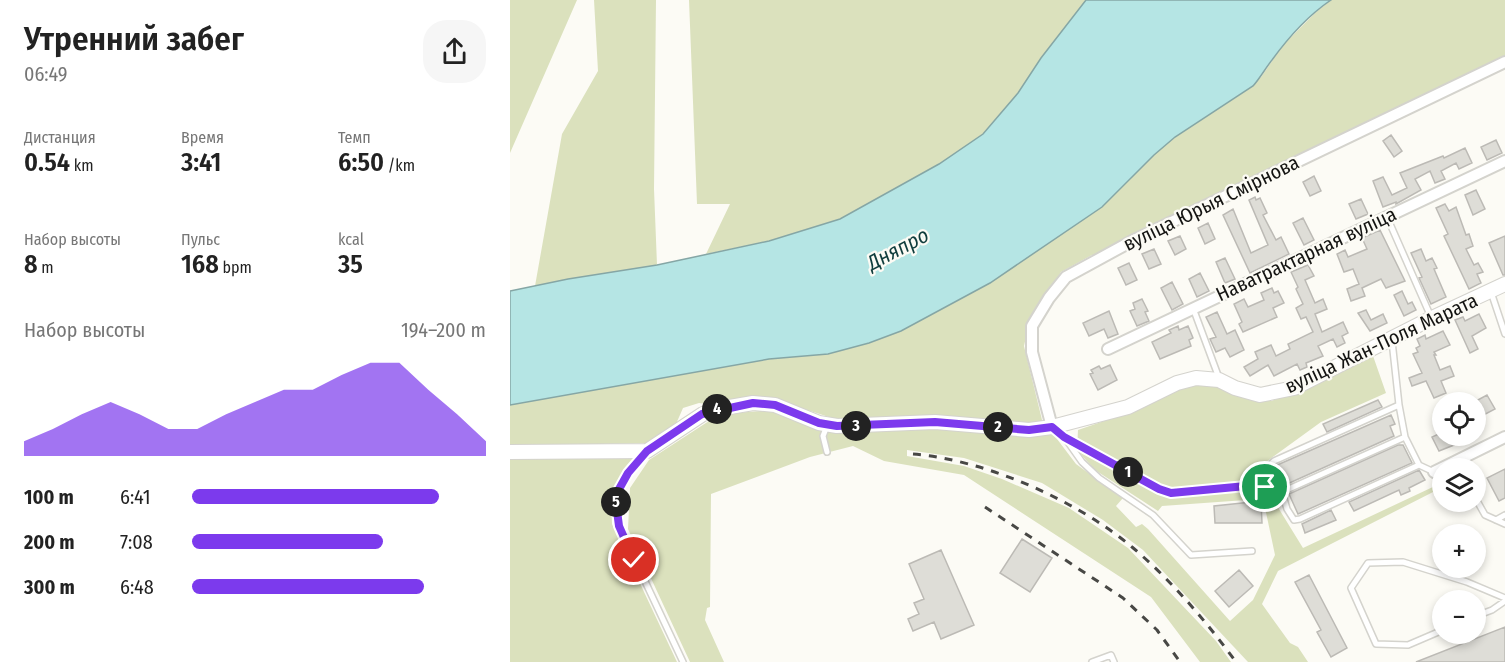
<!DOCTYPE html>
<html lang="ru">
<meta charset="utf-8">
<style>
body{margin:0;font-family:"Fira Sans Condensed",sans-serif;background:#f6f6f6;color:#222;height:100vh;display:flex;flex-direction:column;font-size:22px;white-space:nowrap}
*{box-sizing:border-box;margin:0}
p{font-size:20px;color:#767676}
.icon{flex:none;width:33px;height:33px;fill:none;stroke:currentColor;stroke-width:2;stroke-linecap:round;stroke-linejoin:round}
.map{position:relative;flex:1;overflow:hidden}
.sheet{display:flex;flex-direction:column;background:#fff;width:510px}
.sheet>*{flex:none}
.controls{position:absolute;left:922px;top:392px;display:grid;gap:12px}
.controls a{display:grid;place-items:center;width:54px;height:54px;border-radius:50%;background:#fff;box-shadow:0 3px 9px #0003;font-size:30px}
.pin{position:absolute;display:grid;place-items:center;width:51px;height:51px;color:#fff;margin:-26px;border:3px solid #fff;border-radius:50%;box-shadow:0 2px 6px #0007}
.km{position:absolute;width:30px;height:30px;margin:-15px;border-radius:50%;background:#222;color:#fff;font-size:16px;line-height:30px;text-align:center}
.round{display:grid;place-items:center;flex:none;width:63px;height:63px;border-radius:24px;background:#f6f6f6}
.head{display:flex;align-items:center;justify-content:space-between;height:102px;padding:0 24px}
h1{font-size:33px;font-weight:600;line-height:45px}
.stats{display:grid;grid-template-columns:repeat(3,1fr);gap:9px;height:102px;padding:6px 24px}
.stats div{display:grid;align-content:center}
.stats b{font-size:26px;font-weight:600}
.stats small{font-size:16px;font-weight:400}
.stats p{font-size:16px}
.chart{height:168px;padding:12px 24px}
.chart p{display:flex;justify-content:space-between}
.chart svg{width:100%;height:108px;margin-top:6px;fill:#7c3aed;opacity:.7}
ul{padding:0 24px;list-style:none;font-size:20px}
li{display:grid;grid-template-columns:96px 72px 1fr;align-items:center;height:45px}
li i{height:15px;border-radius:8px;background:#7c3aed}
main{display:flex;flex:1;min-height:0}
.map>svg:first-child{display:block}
.green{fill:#dbe1bd}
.water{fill:#b5e5e4;stroke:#85a6a5;stroke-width:1.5}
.building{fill:#deddd7;stroke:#bcbab5;stroke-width:1.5}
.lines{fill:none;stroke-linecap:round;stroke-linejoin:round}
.lane-casing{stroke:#d4d3cd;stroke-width:8}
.street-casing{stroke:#d4d3cd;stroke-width:14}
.secondary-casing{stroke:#d4d3cd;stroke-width:16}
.lane{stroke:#fff;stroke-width:5}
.street{stroke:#fff;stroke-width:10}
.secondary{stroke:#fff;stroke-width:14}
.rail{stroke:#484845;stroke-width:3;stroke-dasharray:8 8;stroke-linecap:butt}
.route-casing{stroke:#fff;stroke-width:12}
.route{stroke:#7c3aed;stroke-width:8}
.labels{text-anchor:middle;stroke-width:4.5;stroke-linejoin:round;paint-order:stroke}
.street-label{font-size:20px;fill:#141412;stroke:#fcfbf5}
.water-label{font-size:21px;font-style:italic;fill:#103d3d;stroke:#fcfbf5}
</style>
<main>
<section class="sheet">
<div class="head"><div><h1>Утренний забег</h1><p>06:49</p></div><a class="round"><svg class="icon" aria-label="share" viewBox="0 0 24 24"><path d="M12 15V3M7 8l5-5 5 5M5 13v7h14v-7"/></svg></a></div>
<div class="stats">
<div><p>Дистанция</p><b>0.54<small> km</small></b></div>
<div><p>Время</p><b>3:41</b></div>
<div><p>Темп</p><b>6:50<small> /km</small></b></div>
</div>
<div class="stats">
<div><p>Набор высоты</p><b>8<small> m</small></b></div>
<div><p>Пульс</p><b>168<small> bpm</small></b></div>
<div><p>kcal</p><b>35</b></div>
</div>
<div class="chart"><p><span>Набор высоты</span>194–200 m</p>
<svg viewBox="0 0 160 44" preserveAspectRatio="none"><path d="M0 44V38L10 33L20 27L30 22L40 27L50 33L60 33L70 27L80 22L90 17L100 17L110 11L120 6L130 6L140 17L150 27L160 38V44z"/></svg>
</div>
<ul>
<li><b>100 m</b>6:41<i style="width:84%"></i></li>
<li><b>200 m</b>7:08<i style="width:65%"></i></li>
<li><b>300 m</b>6:48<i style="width:79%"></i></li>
</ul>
</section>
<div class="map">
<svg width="995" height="662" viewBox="0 0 995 662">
<rect width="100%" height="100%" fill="#fcfbf5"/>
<path class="green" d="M0,0H67L0,153Z
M84,0H146L144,189L147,265L25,286L52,134L88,71Z
M179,0H576L531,58L508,93L473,134L429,164L330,219L259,241L196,254L220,204H187Z
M821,0H995V60L587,261L582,255L551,272L519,324L514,346L533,424L477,420H328L276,403L202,405L189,403L173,408L166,424L137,443L0,446V404L259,359L318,354L359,343L391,331L480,283L592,207L644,155L665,137L731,94L751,77L773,45L806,12Z
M862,353L876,393L811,422L745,470L793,548L925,486L927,490L768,571L752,604L780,643L788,647L798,662H738L633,550L593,520L532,483L454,458L397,450V456L454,466L492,479L559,508L618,548L706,641L721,662H690L641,597L454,475L374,461L343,446L300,457L201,494L200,607L197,608L195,620L214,662H180L118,529L120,488L139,460L202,419L224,413L266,410L297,425L414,426L511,435H544L566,464L613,498L606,506L626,527L632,524L638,529L720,621L743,600L765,555L754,503L750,499L652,506L648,511L585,470L567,450L568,430L623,411L672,385L696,382L735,397L761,401L798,388Z
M123,456V461L101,499L102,524L167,662H0V457Z"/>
<path class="water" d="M576,0H821C799,15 778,38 762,60C755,69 750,78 743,86L665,137L644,155L592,207L480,283L391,331L359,343L318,354L259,359L0,405V291L58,279L147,265L259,241L330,219L429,164L473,134L508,93L531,58Z"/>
<path class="building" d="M881,135L892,151L884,157L873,141Z
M986,140L992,153L977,160L971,147Z
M955,148L962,163L949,169L946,163L931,171L935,179L925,183L920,171L905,179L911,190L886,204V202L873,207L863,181L873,177L882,195L897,188L890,173L933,156L934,158Z
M804,176L811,191L800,196L793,182Z
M966,190L975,209L963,215L955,195Z
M745,197L746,200L750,198L757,213L753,215L766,240L771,237L779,254L740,273L713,215L723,209L741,253L758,245L739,200Z
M851,199L858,214L846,219L839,204Z
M935,204L939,211L946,207L956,235L959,234L963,246L956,249L964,265L968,263L973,272L967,274L971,283L959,289L934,236L938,234L926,208Z
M793,218L804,240L794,245L783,223Z
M698,223L705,239L695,244L688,228Z
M870,230L895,281L876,288L871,279L852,288L855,296L841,301L837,289L849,284L843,269L834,272L827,254L835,250L838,257L857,249L852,238Z
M670,236L676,249L665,255L658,241Z
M995,236V275H993L979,243Z
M644,249L651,264L639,269L632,254Z
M911,249L916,261L922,258L927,268L924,269L936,297L921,304L909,278L912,277L901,253Z
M715,258L725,279L715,283L706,262Z
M619,263L627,280L616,285L608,268Z
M798,265L804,276L795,280L805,303L813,299L817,309L805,314L812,332L833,322L838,333L832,336L835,343L827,347L823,339L808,346L813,356L796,363L797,367L790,370L787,364L764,376L758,365L740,376L734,367L748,359L745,352L761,345L766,356L780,349L778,344L803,332L796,317L791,319L786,308L793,304L786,289L788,287L781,272Z
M690,273L699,291L687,297L679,279Z
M662,282L673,304L662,310L651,288Z
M762,288L764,293L768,291L774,303L763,308L767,317L733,332L729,324L732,322L724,304L734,299L738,307L754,300L751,293Z
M892,291L898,304L902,302L906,310L894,316L884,295Z
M632,299L638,311L635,312L639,321L627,326L620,311L625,309L623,303Z
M856,310L861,320L873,314L877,323L860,331L848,313Z
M599,311L608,334L598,338L594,329L579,336L573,323Z
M707,312L717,334L725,330L734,350L720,357L715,348L706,352L700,339L706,337L696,317Z
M969,314L976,328L962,336L968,349L960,353L945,320L953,317L955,321Z
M668,326L669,330L678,326L683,338L679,340L681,346L650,359L642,342L661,333L659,330Z
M933,331L940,345L924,352L926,355H924L930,370L940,366L944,376L931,381L936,393L924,398L916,381L902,386L899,378L912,373L903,354L908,352L906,348L910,346L907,339L915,335L916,339Z
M600,365L607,380L588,390L580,374L583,373L581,370L589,366L591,369Z
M977,395L985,409L966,419V401Z
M868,400L872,407L817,432L813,424Z
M881,415L885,424L880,426L884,436L775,485L774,483L771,484L765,466Z
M933,432V435H939L944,445L929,451L922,437Z
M888,445H893L902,463L788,514L779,494Z
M995,469V498L989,501L977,478Z
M909,470L915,480L899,488L900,491L891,495L889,490L844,511L839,502Z
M751,501L752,523H705L704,506Z
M821,510L826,520L795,533L792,524Z
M512,539L542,558L520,592L490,573Z
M431,550L464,625L431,639L424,622L403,631L398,619L409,614L404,603L414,599L399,564Z
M729,570L743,586L719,607L705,591Z
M799,575L837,648L821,657L807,632L811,630L785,582Z
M995,627V662H906Z"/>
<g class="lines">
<g class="lane-casing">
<path id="lane" d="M877,217L921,317
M981,292L995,334
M683,308L709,378
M882,341L889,405
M317,426L313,436L317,452
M543,428L554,437L649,489L661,493L747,485L772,492L895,437L909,465L790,519L784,520L777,509L772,492
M555,438L572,462L589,478L643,515L681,555L742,551
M136,452C111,482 104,487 109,526L173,662
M909,465L924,472
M755,487L752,472L764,461L889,405L895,437
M966,499L975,515L995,524
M986,520L995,515
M966,616L982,610L995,601
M933,630L898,645L866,644L841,588L858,563L893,562L957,582L995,598
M582,662L601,655L604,662"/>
</g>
<g class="street-casing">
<path id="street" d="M598,349L995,161
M542,427L522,352V326L539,298L556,277L624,240L995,62
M924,472L995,437"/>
</g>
<g class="secondary-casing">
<path id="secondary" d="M0,452L137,451L193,414L208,409L243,403L265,405L309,423L327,426L425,422L519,430L542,427L618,407L667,383L686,378L709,380L725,388L750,395L784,388L922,318L995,284"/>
</g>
<use href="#lane" class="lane"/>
<use href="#street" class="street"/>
<use href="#secondary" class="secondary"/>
<path class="rail" d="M403,454C476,460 566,500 622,547C661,580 696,621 726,662
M475,507L613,598L647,630L670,662"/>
</g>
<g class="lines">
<g class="route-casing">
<path id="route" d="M124,560L109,526L106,503L108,491L118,473L137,451L192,414L243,403L265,405L309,423L327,426L425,422L519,430L542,427L554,437L649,489L661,493L747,485L755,487"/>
</g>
<use href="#route" class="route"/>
</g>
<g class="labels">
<g class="street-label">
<text transform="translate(701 203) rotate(-26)" y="7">вуліца Юрыя Смірнова</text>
<text transform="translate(796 254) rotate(-25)" y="7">Наватрактарная вуліца</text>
<text transform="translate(871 343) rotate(-25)" y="7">вуліца Жан-Поля Марата</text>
</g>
<g class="water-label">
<text transform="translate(388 249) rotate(-28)" y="7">Дняпро</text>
</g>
</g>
</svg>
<div class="controls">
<a><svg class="icon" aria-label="locate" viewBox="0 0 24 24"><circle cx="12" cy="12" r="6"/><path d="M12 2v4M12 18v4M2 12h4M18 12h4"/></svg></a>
<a><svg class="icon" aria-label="layers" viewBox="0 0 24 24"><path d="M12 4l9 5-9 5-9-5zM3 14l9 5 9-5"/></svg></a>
<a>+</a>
<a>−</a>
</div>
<div class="pin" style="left:755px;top:487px;background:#1e9e55"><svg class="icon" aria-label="arrive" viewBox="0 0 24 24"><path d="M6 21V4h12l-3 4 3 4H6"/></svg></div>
<div class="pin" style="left:124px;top:560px;background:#d93025"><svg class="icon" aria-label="check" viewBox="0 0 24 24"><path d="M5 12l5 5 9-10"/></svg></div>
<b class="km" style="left:618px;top:472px">1</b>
<b class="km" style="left:488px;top:427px">2</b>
<b class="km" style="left:346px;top:426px">3</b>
<b class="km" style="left:207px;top:409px">4</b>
<b class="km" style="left:106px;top:502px">5</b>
</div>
</main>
